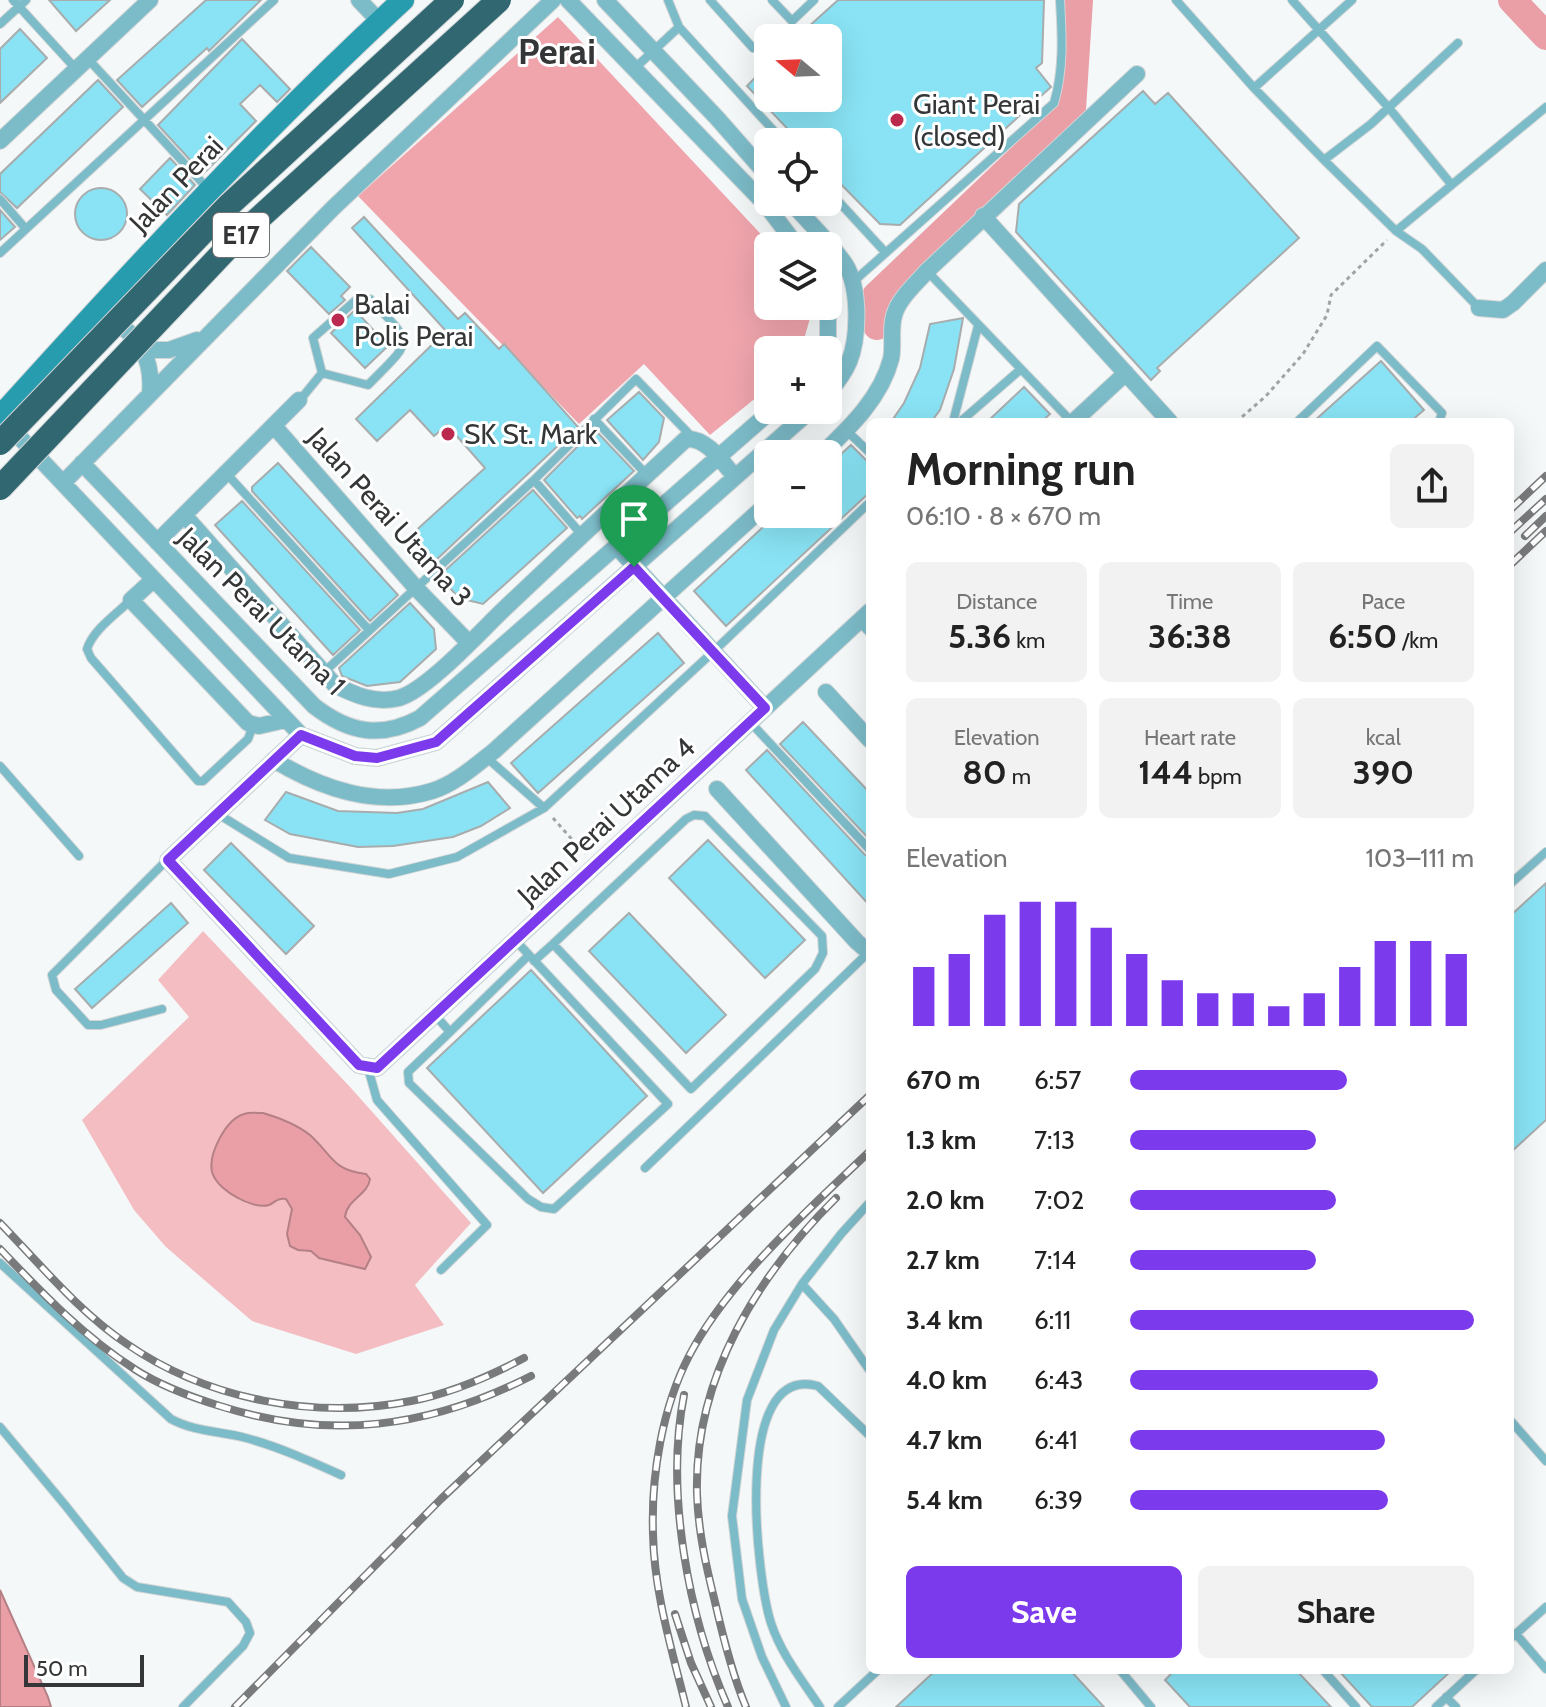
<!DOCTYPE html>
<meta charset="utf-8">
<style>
body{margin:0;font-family:Cabin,sans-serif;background:#f2f2f2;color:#222;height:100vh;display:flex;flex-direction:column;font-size:30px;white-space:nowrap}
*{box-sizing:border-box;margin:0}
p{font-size:26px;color:#767676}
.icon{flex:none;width:44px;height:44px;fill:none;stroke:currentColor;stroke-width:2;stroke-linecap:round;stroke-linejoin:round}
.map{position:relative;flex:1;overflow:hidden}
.details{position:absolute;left:866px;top:418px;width:648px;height:1256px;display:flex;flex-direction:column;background:#fff;border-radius:12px;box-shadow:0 8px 32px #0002}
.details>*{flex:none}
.needle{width:52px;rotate:289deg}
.controls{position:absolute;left:754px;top:24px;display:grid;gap:16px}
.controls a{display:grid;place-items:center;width:88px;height:88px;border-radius:12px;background:#fff;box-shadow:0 8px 32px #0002;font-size:40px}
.scale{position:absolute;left:24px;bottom:20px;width:120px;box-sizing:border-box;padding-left:8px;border:4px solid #353637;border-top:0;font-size:22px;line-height:28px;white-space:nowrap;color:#353637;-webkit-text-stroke:6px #fff;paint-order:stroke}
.pin{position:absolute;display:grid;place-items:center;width:68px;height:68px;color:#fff;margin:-82px -34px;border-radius:50% 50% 50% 0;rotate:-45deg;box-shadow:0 0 8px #0007}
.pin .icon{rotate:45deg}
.round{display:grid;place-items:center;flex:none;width:84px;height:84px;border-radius:12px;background:#f2f2f2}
.headline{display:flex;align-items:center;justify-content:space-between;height:136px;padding:0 40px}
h1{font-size:44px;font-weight:700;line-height:60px}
.figures{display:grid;grid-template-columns:repeat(3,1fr);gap:12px;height:136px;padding:8px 40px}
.figures div{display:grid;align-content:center;border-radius:12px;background:#f2f2f2;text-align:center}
.figures b{font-size:34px;font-weight:700}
.figures small{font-size:22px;font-weight:400}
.figures p{font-size:22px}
.chart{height:224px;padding:16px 40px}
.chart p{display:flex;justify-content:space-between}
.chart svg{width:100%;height:144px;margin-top:8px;stroke:#7c3aed;stroke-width:6}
.cta{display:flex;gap:16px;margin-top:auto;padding:16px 40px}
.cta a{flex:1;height:92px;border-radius:12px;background:#7c3aed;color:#fff;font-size:32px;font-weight:700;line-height:92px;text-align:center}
.cta a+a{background:#f2f2f2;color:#222}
ul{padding:0 40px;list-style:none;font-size:26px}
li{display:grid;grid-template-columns:128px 96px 1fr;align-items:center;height:60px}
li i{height:20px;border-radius:10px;background:#7c3aed}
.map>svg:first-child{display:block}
.green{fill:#f3bdc2}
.forest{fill:#f0a5ad}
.water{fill:#ea9fa7;stroke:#b48085;stroke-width:2}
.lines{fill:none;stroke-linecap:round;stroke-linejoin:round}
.river{stroke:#ea9fa7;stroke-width:28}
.building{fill:#89e3f4;stroke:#a8acad;stroke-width:2}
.lane-casing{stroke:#d2d5d6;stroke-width:10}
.street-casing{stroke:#d2d5d6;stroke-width:18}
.secondary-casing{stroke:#d2d5d6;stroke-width:24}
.path{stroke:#a1a3a4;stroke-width:3;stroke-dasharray:4 4;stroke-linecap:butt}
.lane{stroke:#7cbbc8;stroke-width:8}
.street{stroke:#7cbbc8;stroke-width:16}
.secondary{stroke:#289caf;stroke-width:22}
.rail-casing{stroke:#787a7b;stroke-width:8}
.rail{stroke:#fff;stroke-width:5;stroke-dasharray:15;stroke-linecap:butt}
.highway-bridge-casing{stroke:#d2d5d6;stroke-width:26;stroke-linecap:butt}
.highway-bridge{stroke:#306771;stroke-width:24}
.route-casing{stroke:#fff;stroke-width:16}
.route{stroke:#7c3aed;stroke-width:10}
.poi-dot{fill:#bb2a4e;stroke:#fff;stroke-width:3}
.labels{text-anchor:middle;stroke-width:6;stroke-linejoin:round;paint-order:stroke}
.shield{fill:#fff;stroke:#727273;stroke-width:2}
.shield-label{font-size:26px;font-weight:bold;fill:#353637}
.poi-label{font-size:28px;fill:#353637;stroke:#fff;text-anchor:start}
.street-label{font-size:28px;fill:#353637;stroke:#fff}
.district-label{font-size:36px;font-weight:bold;fill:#353637;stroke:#fff}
</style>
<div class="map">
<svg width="1546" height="1707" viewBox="0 0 1546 1707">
<rect width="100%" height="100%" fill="#f4f8f9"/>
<path class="green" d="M203,931L351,1088L471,1223L415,1285L444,1325L356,1354L252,1321L166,1247L134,1210L82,1120L189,1017L158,980Z"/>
<path class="forest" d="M558,17L772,246H768V306H806L810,318L801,350H768V388L710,435L644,364L579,424L358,196Z"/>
<path class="water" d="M263,1113C280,1118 296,1124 310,1135C333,1156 332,1170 366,1174L370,1179C368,1195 347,1199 345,1217L360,1235L371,1257L365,1269L319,1258L311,1251L298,1250L290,1246L287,1234L292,1209L286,1199C276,1198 276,1202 269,1205C260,1208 245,1202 238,1198C228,1193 215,1183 212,1172C208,1154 226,1119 244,1114C250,1112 257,1113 263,1113Z
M0,1590L48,1697L51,1707H0Z"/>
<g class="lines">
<path class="river" d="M1512,0L1546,36
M877,326L876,296L1072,109L1079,0"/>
</g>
<path class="building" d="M49,0H110L76,31Z
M206,0H261L209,51L207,48L142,107L117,80Z
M838,0H1044L1042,63L1036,68L1051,87L900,225L880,224L828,171V142H800L747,86L768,64V98H828V38H796Z
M20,29L47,58L0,103V49Z
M242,39L290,89L277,102L260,85L240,104L256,121L203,174L158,125Z
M98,80L123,107L17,208L0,192V174Z
M1143,91L1155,104L1168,93L1299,238L1157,368L1160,371L1151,380L1016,232L1019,204Z
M170,158L195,185L167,215L140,189Z
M75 214a26 26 0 1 1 52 0a26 26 0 1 1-52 0Z
M0,210L15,227L0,240Z
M364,217L458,319L465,313L499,349L504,344L578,427L435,561L412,534L485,468L447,425L434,436L410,410L377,441L356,419L446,331L352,228Z
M311,247L350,287L341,296L345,300L329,314L287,271Z
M355,310L388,346L365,368L331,333Z
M963,318L954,369L940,410L931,422H891L904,403L920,368L930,324Z
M1381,361L1424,410L1410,422H1313Z
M1024,387L1050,414L1041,422H987Z
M639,392L664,418L659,442L643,460L607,420Z
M598,433L634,471L582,519L580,516L577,518L544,480L587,437L590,440Z
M851,445L870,464V492L726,626L694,591L777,514H828V466Z
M278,463L398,595L370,621L252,491V487Z
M533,490L567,528L483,604L459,598L439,576Z
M242,501L360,630L333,655L215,525Z
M410,603L434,629L436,649L400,682L367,686L342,676L339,668Z
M658,633L684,663L538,793L511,763Z
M803,722L870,793V840L780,744Z
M767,750L865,855L870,857V906L746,770Z
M488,782L510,808L481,826L453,837L393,846L358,847L290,834L265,820L286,792L338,811L397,813L423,809Z
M708,840L805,940L765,978L669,878Z
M231,843L314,926L286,954L204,870Z
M1546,883V1120L1510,1153V916Z
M171,903L188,923L92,1008L75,989Z
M629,913L726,1015L686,1053L589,951Z
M531,970L647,1096L543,1193L427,1068Z
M936,1670H1070L1104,1707H896Z
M1175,1670H1296L1331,1707H1190L1165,1680Z
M1338,1670H1452L1412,1707H1372Z"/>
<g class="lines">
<g class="lane-casing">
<path id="lane" d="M13,0L76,69
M668,0L679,27L784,142
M710,0L753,48
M772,0L792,21L814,0
M1176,0L1254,88L1324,160L1396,231L1422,249L1479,308
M1292,0L1389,108L1451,184
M0,24L26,0
M88,59L209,190
M635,68L679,27
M1254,88L1352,0
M1324,160L1371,124L1458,43
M828,190L885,252
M0,199L25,228
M1396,231L1546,107
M0,253L274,0
M927,271L1072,422
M853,282L1054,103C1064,69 1062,35 1060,0
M370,299C415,346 413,339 368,385L322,373L313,338L356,300Z
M300,400L322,373
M594,419L647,475
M953,422L978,326
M960,422L1021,369
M1297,422L1377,346L1442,413L1439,422
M847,431L870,453
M226,473L369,630
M534,480L582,535
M131,600C116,614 93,630 87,649L91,658L198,781H203L248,739L253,726
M859,622L870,633
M324,672L534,480L636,379L694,439
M750,722L870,850
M486,757L544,808
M0,766L79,856
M218,814L289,858L389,874L457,857L544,808L714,651L870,502
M1510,884L1546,852
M534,961L553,944L686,819L694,815L705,816L822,936L823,953L815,969L691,1089L553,944
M162,1009L101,1025H88L56,990L52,975L167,860
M435,1015L450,1032L529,955
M450,1032L408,1072L409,1083L528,1199L541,1207L554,1209L668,1104L516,941
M368,1068L377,1100L487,1225L441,1270
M645,1168L870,951
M0,1263L171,1419C195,1432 220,1431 246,1438C279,1447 310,1461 341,1475
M802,1284L834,1319L870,1371
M1510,1420L1546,1461
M0,1427L65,1505L123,1578L137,1587L228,1602L246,1622L250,1633L243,1646L183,1707
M1516,1634L1546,1669
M1510,1639L1546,1607
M1120,1670L1151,1707
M1323,1670L1356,1707
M1446,1697L1456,1707
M786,1707L762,1657L742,1599L732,1516L747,1400L774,1330L802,1284L841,1234L870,1202
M820,1707C802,1680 781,1654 771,1623C757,1580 731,1362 818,1386L870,1436
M838,1707L878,1670
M1436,1707L1476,1670"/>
</g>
<g class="street-casing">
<path id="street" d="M359,0L379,21
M568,0L766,205L797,246
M605,0L717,118L768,176
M0,141L150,0
M791,202C808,222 830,242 845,264C860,287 859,337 849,362C844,374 836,384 828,394
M983,216L1170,422
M1479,308L1503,310L1513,303L1546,270
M109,321C140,332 153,362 150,393
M144,350H169L197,340
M825,350L828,336V301
M1073,422L1126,373
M7,424L301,735L355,756L377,758L436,742L811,410
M274,426L416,588L469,643
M822,454C849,428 881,398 891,359C894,346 890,330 894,316C898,299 916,284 927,271L1137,74
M82,463L314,706C349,733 381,739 420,718L772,410
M63,483L333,208L553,0
M184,515L335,685C355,695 375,704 399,698C427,690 479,633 502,611C563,553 624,496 686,439C707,437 723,463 735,477
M157,542L299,400
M617,547L765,708
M153,580L131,600L248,723L259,726L285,720
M826,692L870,740
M301,735L168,860L359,1065L377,1068L870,611
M274,760C322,789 376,808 432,791C455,784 476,765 494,751L768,503
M717,789L857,942L864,948H870"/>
</g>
<g class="secondary-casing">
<path id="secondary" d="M0,417C129,274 261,131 403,0"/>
</g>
<path class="path" d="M1236,422L1266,396L1303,354L1327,315L1331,295L1387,240
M553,818L585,854"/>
<use href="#lane" class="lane"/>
<use href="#street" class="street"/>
<use href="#secondary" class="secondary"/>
<g class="rail-casing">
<path id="rail" d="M1510,510L1546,476
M1510,532L1546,499
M1525,536L1546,516
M1510,565L1546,531
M0,1223C40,1264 79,1312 127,1344C208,1400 315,1420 411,1401C452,1393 488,1377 524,1358
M0,1249C42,1293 84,1337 136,1370C161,1386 191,1397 220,1406C330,1441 429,1428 531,1376
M684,1395C665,1492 688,1616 728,1707
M675,1614L691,1663L711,1707
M235,1707L441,1499L870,1095
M686,1707C672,1650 654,1592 653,1534C651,1476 662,1408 689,1356C728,1281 809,1209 870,1151
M746,1707C732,1674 723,1637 715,1602C706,1566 698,1530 697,1493C694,1378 757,1276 836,1198"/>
</g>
<use href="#rail" class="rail"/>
<g class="highway-bridge-casing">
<path id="highway-bridge" d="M0,443L228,206L452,0
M0,488L235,240L499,0"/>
</g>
<use href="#highway-bridge" class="highway-bridge"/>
</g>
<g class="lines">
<g class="route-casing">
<path id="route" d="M634,567L765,708L377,1068L359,1065L168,860L301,735L355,756L377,758L436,742Z"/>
</g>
<use href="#route" class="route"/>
</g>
<g class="poi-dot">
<circle cx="897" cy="120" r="8"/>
<circle cx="338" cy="320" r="8"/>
<circle cx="448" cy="434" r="8"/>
</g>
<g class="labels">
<rect class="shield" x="213" y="213" width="56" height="44" rx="6"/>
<g class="shield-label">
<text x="241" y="244">E17</text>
</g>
<g class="poi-label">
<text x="913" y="114">Giant Perai<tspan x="913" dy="32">(closed)</tspan></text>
<text x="354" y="314">Balai<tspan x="354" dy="32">Polis Perai</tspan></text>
<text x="464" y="444">SK St. Mark</text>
</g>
<g class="street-label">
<text transform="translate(176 184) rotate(-46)" y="10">Jalan Perai</text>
<text transform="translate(390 517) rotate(48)" y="10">Jalan Perai Utama 3</text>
<text transform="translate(262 611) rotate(45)" y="10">Jalan Perai Utama 1</text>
<text transform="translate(606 821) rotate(-43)" y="10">Jalan Perai Utama 4</text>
</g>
<g class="district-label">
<text x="557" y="64">Perai</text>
</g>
</g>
</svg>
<div class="controls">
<a><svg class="needle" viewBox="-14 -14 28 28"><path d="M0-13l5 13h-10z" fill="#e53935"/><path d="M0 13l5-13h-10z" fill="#767676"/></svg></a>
<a><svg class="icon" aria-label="locate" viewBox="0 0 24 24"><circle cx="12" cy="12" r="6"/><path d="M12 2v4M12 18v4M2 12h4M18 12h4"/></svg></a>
<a><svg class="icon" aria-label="layers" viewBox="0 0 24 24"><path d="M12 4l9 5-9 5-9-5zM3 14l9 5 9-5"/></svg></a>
<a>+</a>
<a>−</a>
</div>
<div class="scale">50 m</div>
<div class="pin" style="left:634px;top:567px;background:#1e9e55"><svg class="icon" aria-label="arrive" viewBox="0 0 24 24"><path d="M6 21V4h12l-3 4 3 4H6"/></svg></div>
<section class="details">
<div class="headline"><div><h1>Morning run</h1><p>06:10 · 8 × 670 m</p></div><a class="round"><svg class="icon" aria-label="share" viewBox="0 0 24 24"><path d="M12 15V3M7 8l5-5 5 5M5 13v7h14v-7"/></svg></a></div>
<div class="figures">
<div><p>Distance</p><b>5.36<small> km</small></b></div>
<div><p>Time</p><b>36:38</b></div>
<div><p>Pace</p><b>6:50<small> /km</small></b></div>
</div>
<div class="figures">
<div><p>Elevation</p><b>80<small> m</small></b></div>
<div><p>Heart rate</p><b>144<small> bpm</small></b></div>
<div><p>kcal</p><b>390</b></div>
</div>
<div class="chart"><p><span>Elevation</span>103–111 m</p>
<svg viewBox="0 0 160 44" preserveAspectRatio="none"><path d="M5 44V26M15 44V22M25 44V10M35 44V6M45 44V6M55 44V14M65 44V22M75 44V30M85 44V34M95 44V34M105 44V38M115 44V34M125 44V26M135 44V18M145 44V18M155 44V22"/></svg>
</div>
<ul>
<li><b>670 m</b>6:57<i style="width:63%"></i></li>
<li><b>1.3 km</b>7:13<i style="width:54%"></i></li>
<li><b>2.0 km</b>7:02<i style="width:60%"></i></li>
<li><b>2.7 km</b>7:14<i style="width:54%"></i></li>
<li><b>3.4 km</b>6:11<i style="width:100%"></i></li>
<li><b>4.0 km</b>6:43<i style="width:72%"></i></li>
<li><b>4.7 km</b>6:41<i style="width:74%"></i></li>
<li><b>5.4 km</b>6:39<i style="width:75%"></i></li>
</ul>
<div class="cta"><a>Save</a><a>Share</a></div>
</section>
</div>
